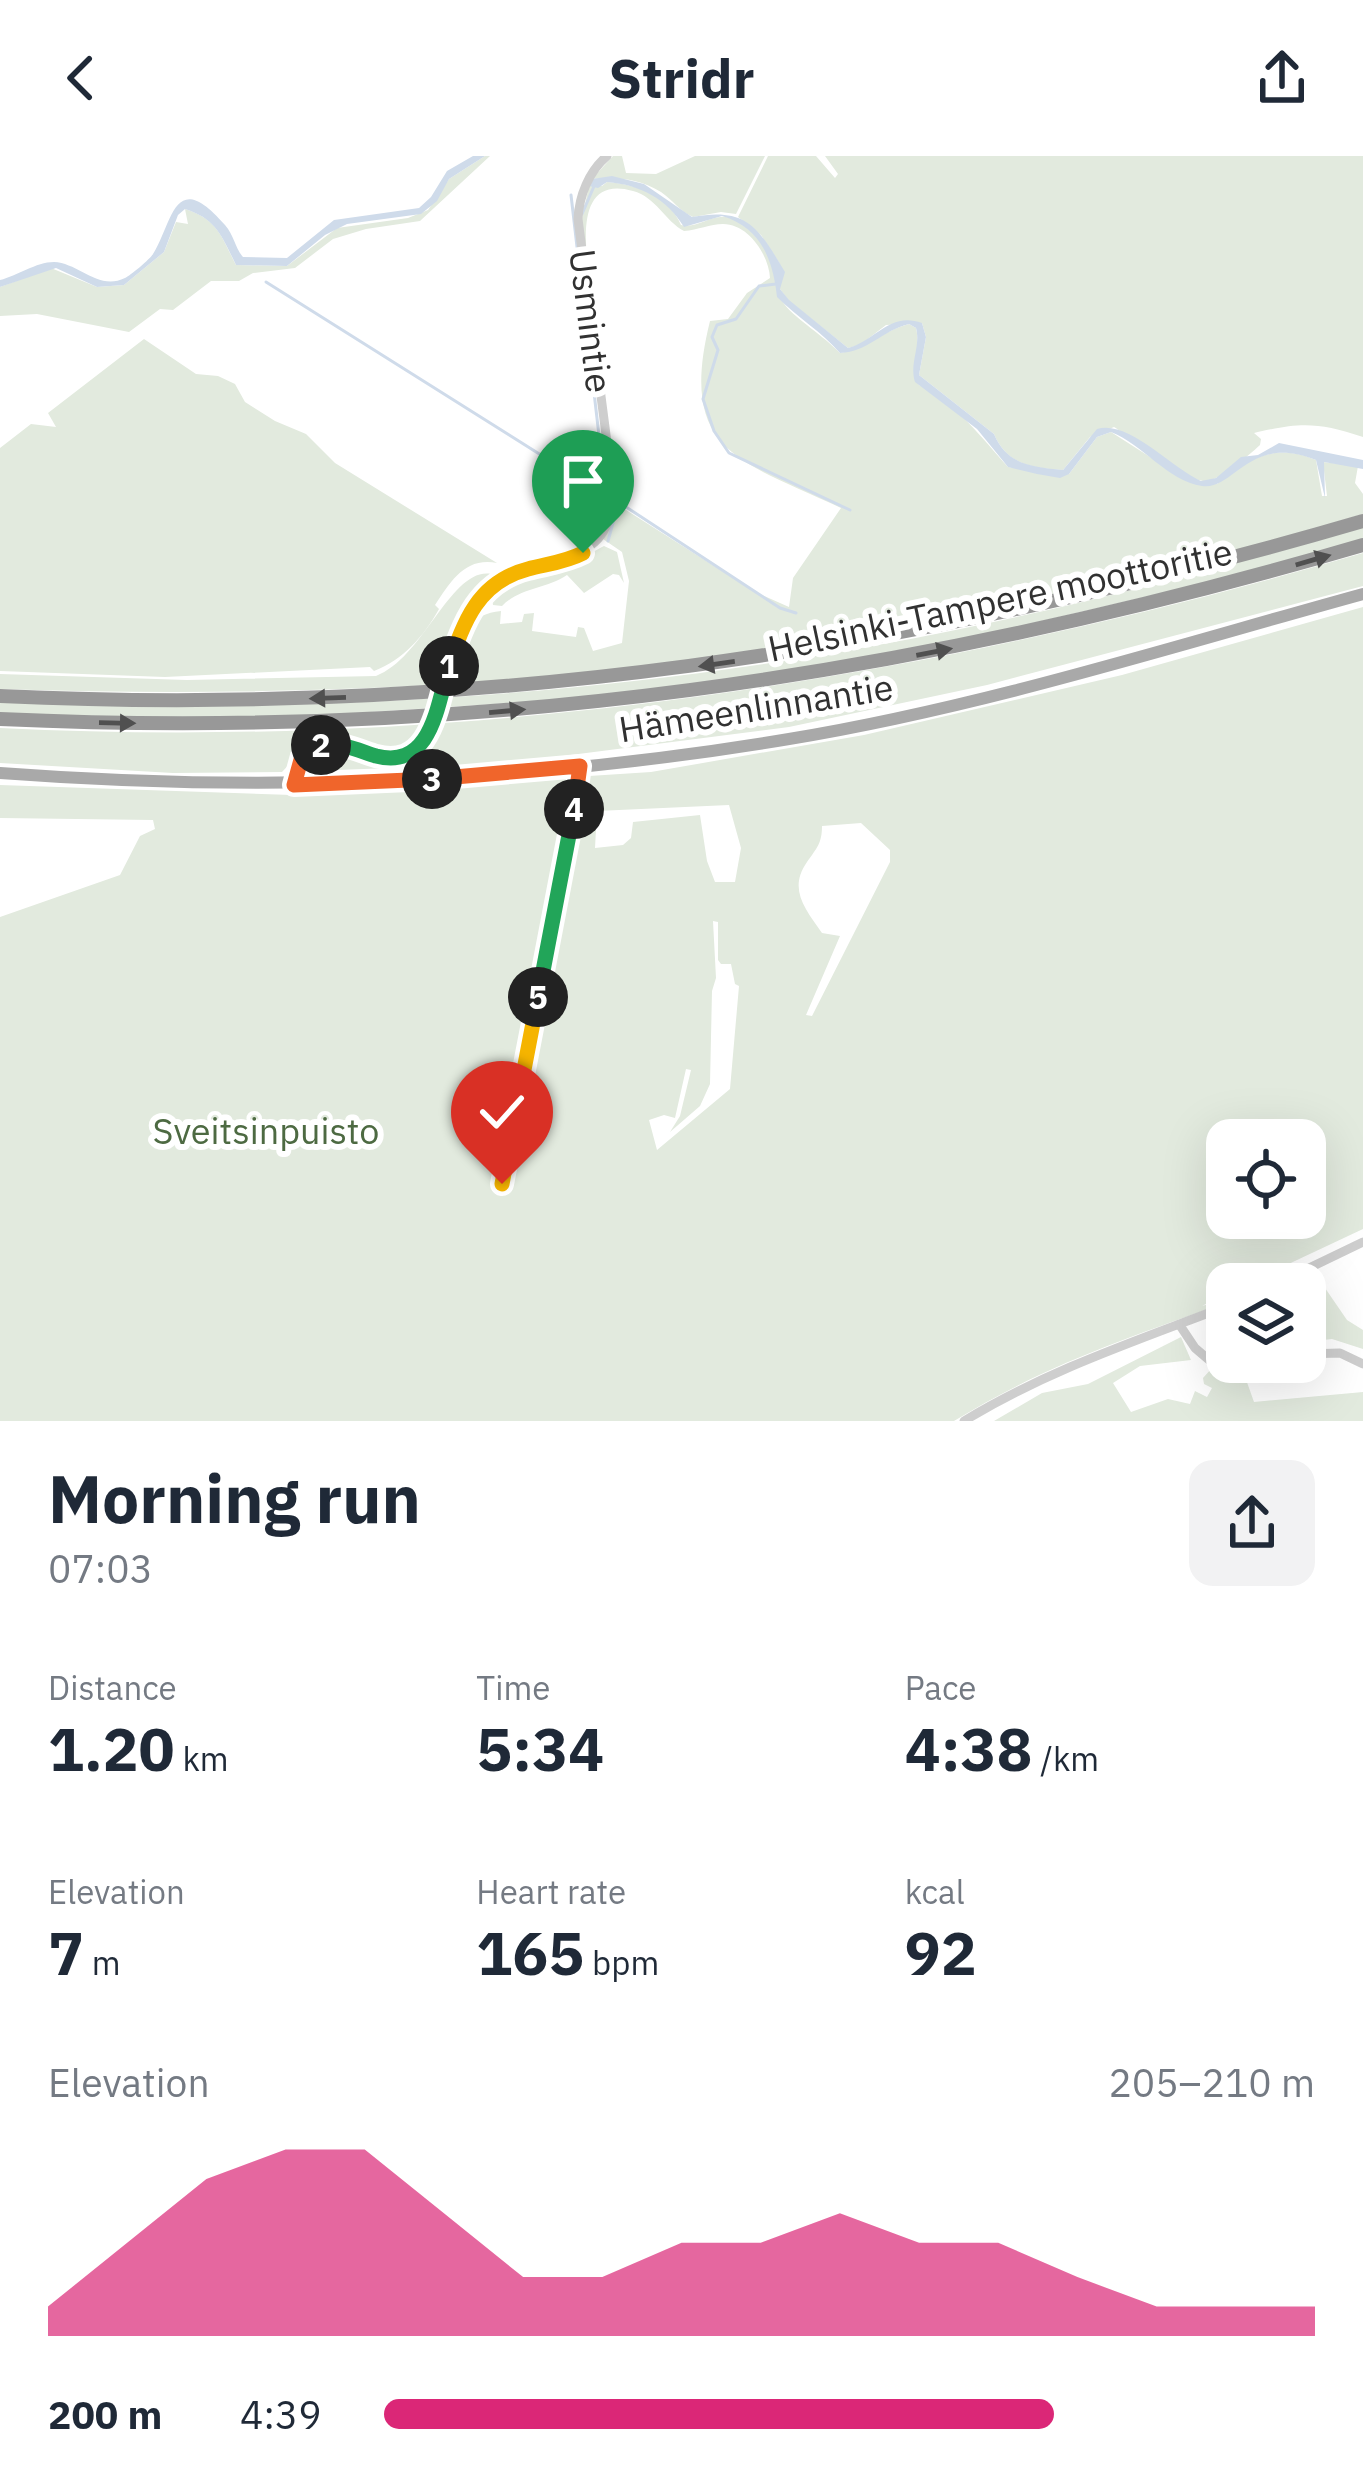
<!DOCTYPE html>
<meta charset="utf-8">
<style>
body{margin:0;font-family:"IBM Plex Sans",sans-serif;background:#f2f2f3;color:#1f2937;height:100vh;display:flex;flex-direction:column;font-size:45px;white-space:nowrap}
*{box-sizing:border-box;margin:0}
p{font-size:39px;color:#747a83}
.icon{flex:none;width:66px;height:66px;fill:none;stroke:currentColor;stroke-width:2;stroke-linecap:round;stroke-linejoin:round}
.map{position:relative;height:1265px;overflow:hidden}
.drawer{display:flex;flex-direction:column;background:#fff;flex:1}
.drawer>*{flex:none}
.tools{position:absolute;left:1206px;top:963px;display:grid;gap:24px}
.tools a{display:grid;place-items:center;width:120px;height:120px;border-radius:24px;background:#fff;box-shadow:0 12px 48px #0002;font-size:60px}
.pin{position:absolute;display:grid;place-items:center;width:102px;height:102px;color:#fff;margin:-123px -51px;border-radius:50% 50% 50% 0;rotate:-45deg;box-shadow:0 0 12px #0007}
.pin .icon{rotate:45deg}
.km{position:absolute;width:60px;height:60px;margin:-30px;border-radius:50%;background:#222;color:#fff;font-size:33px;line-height:60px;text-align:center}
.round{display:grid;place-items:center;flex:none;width:126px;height:126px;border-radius:24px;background:#f2f2f3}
.head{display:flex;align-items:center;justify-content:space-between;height:204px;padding:0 48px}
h1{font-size:66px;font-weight:700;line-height:90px}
.metrics{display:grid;grid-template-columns:repeat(3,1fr);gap:18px;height:204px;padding:12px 48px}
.metrics div{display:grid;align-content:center}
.metrics b{font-size:60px;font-weight:700}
.metrics small{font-size:33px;font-weight:400}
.metrics p{font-size:33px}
.chart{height:336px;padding:24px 48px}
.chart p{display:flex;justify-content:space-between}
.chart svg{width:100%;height:216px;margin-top:12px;fill:#db2777;opacity:.7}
ul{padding:0 48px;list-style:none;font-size:39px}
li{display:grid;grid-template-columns:192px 144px 1fr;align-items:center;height:90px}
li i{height:30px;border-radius:15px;background:#db2777}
header{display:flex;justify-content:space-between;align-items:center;height:156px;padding:0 48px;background:#fff;font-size:54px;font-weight:700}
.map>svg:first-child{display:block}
.green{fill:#e2eade;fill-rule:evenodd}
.water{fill:#cfdbea}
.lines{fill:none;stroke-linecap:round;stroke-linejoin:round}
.stream{stroke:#cfdbea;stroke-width:3}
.minor{stroke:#cecece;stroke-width:9}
.major{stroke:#a9a9a9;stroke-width:12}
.highway{stroke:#989898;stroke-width:14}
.minor-bridge{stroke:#cecece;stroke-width:9}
.oneway{fill:#505050}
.split-1-casing{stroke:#fff;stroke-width:24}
.split-2-casing{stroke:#fff;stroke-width:24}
.split-3-casing{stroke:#fff;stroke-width:24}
.split-4-casing{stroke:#fff;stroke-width:24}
.split-5-casing{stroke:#fff;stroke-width:24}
.split-6-casing{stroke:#fff;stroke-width:24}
.split-1{stroke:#f5b400;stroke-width:15}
.split-2{stroke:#22a559;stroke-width:15}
.split-3{stroke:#f0652b;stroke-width:15}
.split-4{stroke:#f0652b;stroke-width:15}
.split-5{stroke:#22a559;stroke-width:15}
.split-6{stroke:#f5b400;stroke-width:15}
.labels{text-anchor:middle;stroke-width:12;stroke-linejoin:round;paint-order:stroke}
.street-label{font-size:36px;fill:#313131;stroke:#fff}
.park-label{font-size:36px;fill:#4d6a42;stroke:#fff}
</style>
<header><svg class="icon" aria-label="back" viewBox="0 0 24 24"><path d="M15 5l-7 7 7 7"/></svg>Stridr<svg class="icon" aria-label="share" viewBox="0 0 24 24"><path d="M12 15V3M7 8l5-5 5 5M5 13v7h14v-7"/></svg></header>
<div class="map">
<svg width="1363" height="1265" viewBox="0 0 1363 1265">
<rect width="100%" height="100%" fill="#fff"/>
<path class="green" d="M485,0H490L420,65L366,73L333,83L295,112L253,117L239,125H211L173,154L160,153L129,176L37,158L0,160V131L51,112L97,131L124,129L164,96L176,66L188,68L185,53C218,63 222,82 236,109L287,110L337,72L408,62L428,54L449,23Z
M613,0H622L626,17L656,18L695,0H765L736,58L721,56L693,61C679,55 673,44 661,36C639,22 616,21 592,23Z
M768,0H816L835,22L838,18L825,0H1363V281C1318,266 1300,266 1254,277L1261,283L1260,289C1249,299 1220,325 1205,325C1186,325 1132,282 1114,271L1090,281L1063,314C1032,312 1007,309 994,278L919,219L926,181L922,167L886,169L860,189L848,192L789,145L780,133V108L761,79L738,61Z
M607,26C636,28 669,40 681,69C697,73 710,59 726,61C747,65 771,94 777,114C780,126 775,136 785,149C795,162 825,181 840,197C867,192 883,175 909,168L916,172C921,194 911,203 919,229C950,240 986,287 1008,311L1069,318L1097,281L1111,276L1186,324L1217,328C1250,301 1275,287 1316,304L1322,340H1327L1323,306L1358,310L1355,327L1363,338V358C1124,430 875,487 626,514C418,535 209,540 0,533V518L187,524L376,520C424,502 451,411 491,418L492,425L470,449L456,501C467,475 470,458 501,455L500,468L522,466L524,458L534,457L532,475L576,481L578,471L584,472L593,495L622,487L629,425L622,396L603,383L615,347L755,436L789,451L793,422L841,352C741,304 677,298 710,165L728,163L747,137L770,122C769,100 749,68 723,68C710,68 698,74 684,75C665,65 656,41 633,35C559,14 593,132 598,169L594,167L581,67L589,30H602Z
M144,183L196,218L218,220L235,228L245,246L275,265L306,278L335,307L497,407C465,401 451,425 435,449L439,453C424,480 403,504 374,515L370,511L165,521L0,515V292L31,268L56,271L48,257Z
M1363,370V385L1260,414L879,503L605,541L261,563L0,559V546C293,558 589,542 878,489C1042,459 1203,418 1363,370Z
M604,390L617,396L624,427L619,419L613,418L584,437L567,419C546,433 519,432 502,450L493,449L492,442C509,416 543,417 570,408C582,404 592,396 604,390Z
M1363,397V430L987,529L789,571L501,608L309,615L303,612L315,595C352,589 402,628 429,586L410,595L380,598L326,583L309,587L282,616L173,617L0,607V572C463,595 919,527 1363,397Z
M1363,451V1073L1246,1128H1227V1137L1202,1150L1227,1143V1146C1128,1182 1045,1209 954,1265H0V761L120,719L140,680L155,673L153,664L0,662V629L292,639L651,616L864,579L1122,519ZM729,649L741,692L735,726H715L707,705L700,659L633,666L631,682L623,689L595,692L597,655ZM861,667L890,694V706L812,860L806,859L840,780L822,777C805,753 788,733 807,706C817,692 822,687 822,670ZM713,765L718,766V804L721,808H731L735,828L739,830L730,933L657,994L649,964L664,959L675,962L686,913L691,914L680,960L670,976L700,950L710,928L712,835L716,822ZM1227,984H1305V1062H1227Z
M1314,1116L1347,1164L1363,1174V1193L1332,1183L1305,1186V1128H1285Z
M1181,1181L1191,1204L1140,1210L1113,1227L1131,1256L1168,1243L1190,1248L1195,1235L1207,1241L1212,1232L1204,1228L1203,1222L1212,1212L1243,1215L1254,1246L1363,1236V1265H994L1042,1237L1088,1228Z"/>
<path class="water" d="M473,0H485L449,23L437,45L421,58L347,68L325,79L287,110L236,109C222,81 217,63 185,53L178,59L164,96L124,129L97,131L56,112L0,131V124C17,120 36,106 54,106C79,107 98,135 125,122C130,120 150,103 153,98C173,66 174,10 225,69C234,79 235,92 243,101L287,102L334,64L419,52L431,41L447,15Z
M612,20L644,28L692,61C747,51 758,71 785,116L780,133L789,144L848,192C875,185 890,155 922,167L926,181L919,219L994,278C1007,309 1032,311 1063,314L1097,273C1129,264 1170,311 1201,325L1216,322L1241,301L1258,299L1279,287L1363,304V313L1324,306L1325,342L1316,304C1249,277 1234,335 1202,330C1168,325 1142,288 1111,276L1097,281L1069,318L1060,322L1037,318L1008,311L977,273L915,226C909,207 921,191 916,172L909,168C881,175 868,196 840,197C822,176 797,161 777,141C773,105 762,72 722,60L684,71C667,43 641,29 607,26L598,32L589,30L592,23Z"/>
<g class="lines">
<path class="stream" d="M571,39L585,160
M582,58L595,28
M266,126L606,340
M776,128L759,130L736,163L717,169L712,181L718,194L703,243L714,275L729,297L850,354
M620,347L780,452L796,457
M608,385L619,345L616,328
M576,392L600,369L606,340L587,176
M505,411L567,396"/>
<path class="minor" d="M453,498C460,477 466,454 482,438C530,390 620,425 612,325L578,63C579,40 589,15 607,0
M294,629C306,538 384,635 426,585
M502,1028L580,611
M1276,1128L1363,1086
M1179,1168L1195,1192L1215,1209L1265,1206
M1305,1198L1340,1197L1363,1208
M964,1265C1048,1214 1136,1185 1227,1150"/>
<path class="major" d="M0,617C264,637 527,627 789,583C983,551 1174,490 1363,438"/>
<path class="highway" d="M0,540C467,562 916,496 1363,365
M0,563C473,585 910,522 1363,389"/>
<path class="minor-bridge" d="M426,585L453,498"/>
</g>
<defs><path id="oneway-solid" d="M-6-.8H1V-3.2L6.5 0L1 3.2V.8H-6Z" transform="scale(3)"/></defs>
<g class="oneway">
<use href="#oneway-solid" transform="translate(1313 404) rotate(-16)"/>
<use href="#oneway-solid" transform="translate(934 496) rotate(-11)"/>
<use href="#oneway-solid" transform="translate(717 508) rotate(172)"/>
<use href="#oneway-solid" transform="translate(328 542) rotate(178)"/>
<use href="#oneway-solid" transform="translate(507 555) rotate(-5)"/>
<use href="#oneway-solid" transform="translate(117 567) rotate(1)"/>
</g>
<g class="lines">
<g class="split-1-casing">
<path id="split-1" d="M449,510C464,465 478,426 528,413C547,408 566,406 583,397"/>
</g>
<g class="split-2-casing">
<path id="split-2" d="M321,589C341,586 357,594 376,600C432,614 437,549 449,510"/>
</g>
<g class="split-3-casing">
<path id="split-3" d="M321,589L302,600L294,629L432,623"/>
</g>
<g class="split-4-casing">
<path id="split-4" d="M432,623L580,610L574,653"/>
</g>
<g class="split-5-casing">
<path id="split-5" d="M538,841L574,653"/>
</g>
<g class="split-6-casing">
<path id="split-6" d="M502,1028L538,841"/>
</g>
<use href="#split-1" class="split-1"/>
<use href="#split-2" class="split-2"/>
<use href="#split-3" class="split-3"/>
<use href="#split-4" class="split-4"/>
<use href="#split-5" class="split-5"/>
<use href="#split-6" class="split-6"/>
</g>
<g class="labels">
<g class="street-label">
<text transform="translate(591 165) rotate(83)" y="13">Usmintie</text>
<text transform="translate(1000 444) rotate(-12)" y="13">Helsinki-Tampere moottoritie</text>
<text transform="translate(756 552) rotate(-9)" y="13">Hämeenlinnantie</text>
</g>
<g class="park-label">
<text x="266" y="988">Sveitsinpuisto</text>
</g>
</g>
</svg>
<div class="tools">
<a><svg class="icon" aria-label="locate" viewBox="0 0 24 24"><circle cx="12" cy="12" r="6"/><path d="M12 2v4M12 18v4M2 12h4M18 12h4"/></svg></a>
<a><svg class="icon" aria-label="layers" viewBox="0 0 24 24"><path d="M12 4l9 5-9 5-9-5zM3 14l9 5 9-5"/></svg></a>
</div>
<div class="pin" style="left:583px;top:397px;background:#1e9e55"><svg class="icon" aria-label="arrive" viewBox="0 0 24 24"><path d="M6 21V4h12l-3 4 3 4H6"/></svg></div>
<div class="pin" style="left:502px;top:1028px;background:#d93025"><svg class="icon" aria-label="check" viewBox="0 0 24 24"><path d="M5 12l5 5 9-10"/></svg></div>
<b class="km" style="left:449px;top:510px">1</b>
<b class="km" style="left:321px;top:589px">2</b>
<b class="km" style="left:432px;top:623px">3</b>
<b class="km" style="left:574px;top:653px">4</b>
<b class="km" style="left:538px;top:841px">5</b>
</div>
<section class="drawer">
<div class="head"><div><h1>Morning run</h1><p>07:03</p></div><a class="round"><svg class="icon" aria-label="share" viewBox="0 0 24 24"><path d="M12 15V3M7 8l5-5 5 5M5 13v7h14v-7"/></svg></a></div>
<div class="metrics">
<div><p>Distance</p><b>1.20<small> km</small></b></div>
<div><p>Time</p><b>5:34</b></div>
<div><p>Pace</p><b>4:38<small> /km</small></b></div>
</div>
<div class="metrics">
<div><p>Elevation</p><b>7<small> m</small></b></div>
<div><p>Heart rate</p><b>165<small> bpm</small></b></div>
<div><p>kcal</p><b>92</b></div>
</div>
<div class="chart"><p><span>Elevation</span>205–210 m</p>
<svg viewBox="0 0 160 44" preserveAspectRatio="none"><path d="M0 44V38L10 25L20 12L30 6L40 6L50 19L60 32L70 32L80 25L90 25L100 19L110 25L120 25L130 32L140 38L150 38L160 38V44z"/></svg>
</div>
<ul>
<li><b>200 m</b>4:39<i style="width:72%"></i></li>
</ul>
</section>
